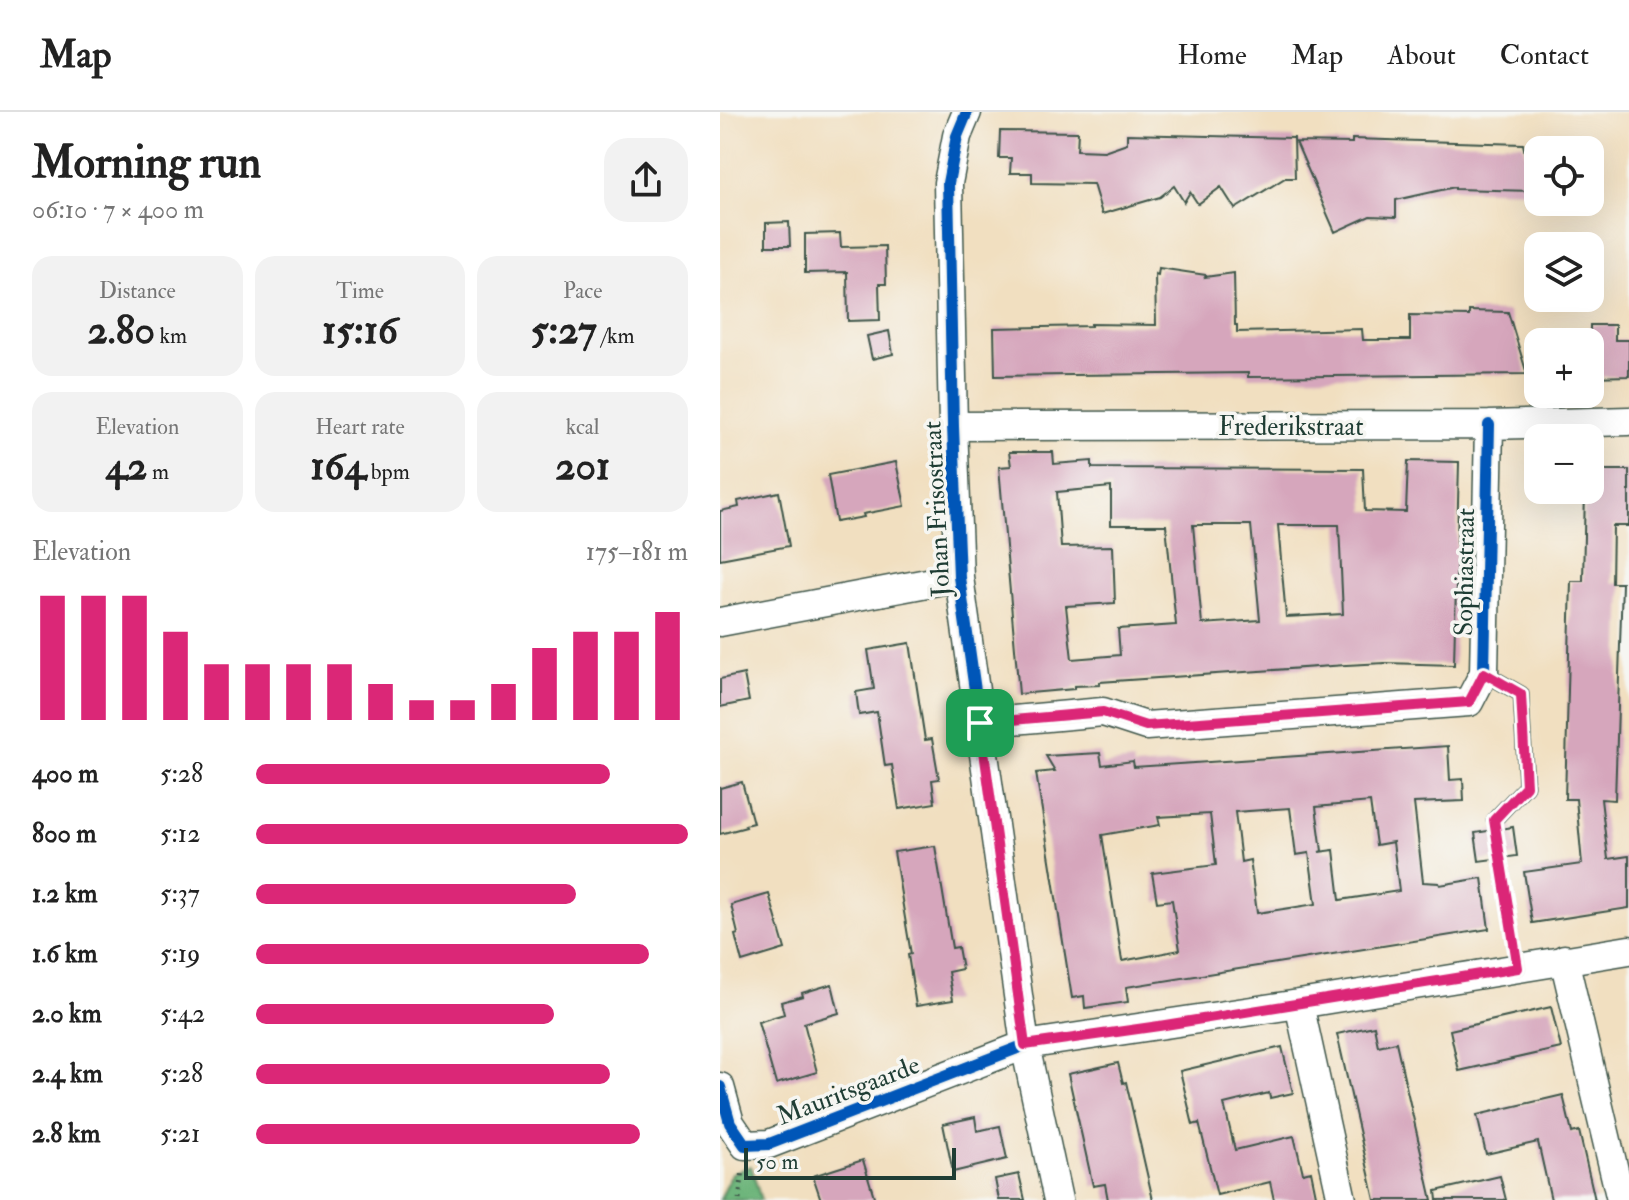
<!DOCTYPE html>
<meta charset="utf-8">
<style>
body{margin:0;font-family:"IM FELL Double Pica",serif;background:#f2f2f2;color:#222;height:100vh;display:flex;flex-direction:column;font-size:30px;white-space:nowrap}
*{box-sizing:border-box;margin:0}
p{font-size:26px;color:#767676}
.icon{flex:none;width:44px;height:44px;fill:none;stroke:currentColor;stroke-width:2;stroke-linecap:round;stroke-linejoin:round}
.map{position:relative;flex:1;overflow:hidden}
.drawer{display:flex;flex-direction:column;background:#fff;width:720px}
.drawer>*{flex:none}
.tools{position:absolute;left:804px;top:24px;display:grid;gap:16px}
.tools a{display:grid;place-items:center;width:80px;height:80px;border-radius:16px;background:#fff;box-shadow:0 8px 32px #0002;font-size:40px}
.scale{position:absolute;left:24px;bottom:20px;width:212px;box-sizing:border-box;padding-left:8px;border:4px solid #1f3d34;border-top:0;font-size:22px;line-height:28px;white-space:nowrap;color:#1f3d34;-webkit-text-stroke:6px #f6f6f2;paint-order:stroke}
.pin{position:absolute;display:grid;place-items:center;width:68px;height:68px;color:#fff;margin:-34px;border-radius:16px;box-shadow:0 4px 12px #0006}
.round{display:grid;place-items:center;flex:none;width:84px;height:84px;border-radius:24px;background:#f2f2f2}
.head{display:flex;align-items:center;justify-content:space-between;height:136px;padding:0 32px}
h1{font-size:44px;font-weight:800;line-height:60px}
.figures{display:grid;grid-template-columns:repeat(3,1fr);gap:12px;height:136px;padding:8px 32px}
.figures div{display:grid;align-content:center;border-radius:20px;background:#f2f2f2;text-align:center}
.figures b{font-size:40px;font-weight:800}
.figures small{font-size:22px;font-weight:400}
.figures p{font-size:22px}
.chart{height:224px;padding:16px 32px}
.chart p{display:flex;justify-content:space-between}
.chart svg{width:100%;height:144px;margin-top:8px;stroke:#db2777;stroke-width:6}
ul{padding:0 32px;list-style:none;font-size:26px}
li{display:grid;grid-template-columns:128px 96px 1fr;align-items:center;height:60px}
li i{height:20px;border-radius:10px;background:#db2777}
header{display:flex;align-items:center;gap:48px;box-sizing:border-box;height:112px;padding:0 40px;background:#fff;border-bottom:2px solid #e0e0e0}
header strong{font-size:38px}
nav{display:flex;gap:44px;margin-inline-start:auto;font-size:28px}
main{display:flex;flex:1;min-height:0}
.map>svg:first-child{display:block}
.forest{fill:#6eb57b;stroke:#467958;stroke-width:2}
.building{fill:#d6a6bc;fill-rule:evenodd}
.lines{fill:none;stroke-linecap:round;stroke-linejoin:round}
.lane-casing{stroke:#3e5549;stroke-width:17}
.street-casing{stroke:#3e5549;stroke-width:31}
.path{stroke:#3e5549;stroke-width:5;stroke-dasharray:2 6;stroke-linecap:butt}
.lane{stroke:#fff;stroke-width:14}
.street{stroke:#fff;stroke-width:28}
.cycleway-casing{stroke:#f6f6f2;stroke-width:17}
.cycleway{stroke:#0057b8;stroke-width:12}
.route-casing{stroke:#fff;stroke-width:16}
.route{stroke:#db2777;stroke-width:10}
.labels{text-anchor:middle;stroke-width:7;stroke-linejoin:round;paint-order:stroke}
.street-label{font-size:26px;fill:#1f3d34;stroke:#f6f6f2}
</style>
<header>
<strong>Map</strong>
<nav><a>Home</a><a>Map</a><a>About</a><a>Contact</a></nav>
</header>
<main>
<section class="drawer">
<div class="head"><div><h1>Morning run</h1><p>06:10 · 7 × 400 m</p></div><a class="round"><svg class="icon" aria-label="share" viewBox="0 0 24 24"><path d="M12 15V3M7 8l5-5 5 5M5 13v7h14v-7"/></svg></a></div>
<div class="figures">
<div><p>Distance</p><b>2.80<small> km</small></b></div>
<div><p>Time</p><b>15:16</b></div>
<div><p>Pace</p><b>5:27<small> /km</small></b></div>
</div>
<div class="figures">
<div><p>Elevation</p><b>42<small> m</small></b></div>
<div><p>Heart rate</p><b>164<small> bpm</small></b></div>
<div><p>kcal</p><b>201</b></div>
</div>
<div class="chart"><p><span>Elevation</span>175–181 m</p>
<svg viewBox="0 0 160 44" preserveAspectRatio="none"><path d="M5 44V6M15 44V6M25 44V6M35 44V17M45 44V27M55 44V27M65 44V27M75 44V27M85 44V33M95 44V38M105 44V38M115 44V33M125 44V22M135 44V17M145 44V17M155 44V11"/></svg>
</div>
<ul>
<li><b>400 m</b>5:28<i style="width:82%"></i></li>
<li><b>800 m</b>5:12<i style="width:100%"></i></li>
<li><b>1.2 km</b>5:37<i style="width:74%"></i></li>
<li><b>1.6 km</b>5:19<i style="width:91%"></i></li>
<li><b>2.0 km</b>5:42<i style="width:69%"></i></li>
<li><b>2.4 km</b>5:28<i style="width:82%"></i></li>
<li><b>2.8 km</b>5:21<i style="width:89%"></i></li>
</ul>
</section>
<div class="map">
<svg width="909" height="1088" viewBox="0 0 909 1088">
<rect width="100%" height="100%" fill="#f6f6f2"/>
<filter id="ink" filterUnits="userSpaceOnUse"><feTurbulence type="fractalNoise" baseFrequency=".0125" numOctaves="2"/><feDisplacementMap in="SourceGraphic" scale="16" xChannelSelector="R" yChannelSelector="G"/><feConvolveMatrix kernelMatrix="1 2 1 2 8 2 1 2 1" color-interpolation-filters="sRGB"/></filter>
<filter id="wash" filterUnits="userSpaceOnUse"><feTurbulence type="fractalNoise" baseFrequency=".006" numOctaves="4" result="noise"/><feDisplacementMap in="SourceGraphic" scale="32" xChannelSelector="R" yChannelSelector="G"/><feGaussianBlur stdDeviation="1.8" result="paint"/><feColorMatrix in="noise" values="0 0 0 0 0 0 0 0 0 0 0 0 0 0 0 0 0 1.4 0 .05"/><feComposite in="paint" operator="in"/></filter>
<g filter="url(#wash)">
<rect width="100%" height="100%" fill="#f1dfc0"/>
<path class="forest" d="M31,1054L41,1088H0L12,1061Z"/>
<g id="blocks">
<path class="building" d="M280,19L358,20L357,38L384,39L407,31V22L574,26L575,66H565L515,97L501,75L478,92L470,80L464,90L454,74L440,85L382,102L373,72L312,71V61H290L291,46H279Z
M632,27L803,32L813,79L735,77V75L676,88V105L650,104L615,120L576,30L632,31Z
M69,110L70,134H46V111Z
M120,121L121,135L165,134L166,172H159L160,208L128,209L127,160L85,161V122Z
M439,156L486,163L485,165L514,161L515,213H517V220L642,217L643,228H690V203L749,204V199L788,200L807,262L528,265V261L275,264L274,216L371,214V212L436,213L435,162L438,163Z
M870,213H895V228H909V264L870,265Z
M169,219L173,242L152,247L147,224Z
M289,340H333L334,352L372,349V356L643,357L645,399L686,400L688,349L739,350L734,553L665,551L626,553L380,570V573L354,574V577L299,582L279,355L291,354ZM391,375V413H446L456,513L398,517L400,543L352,547L346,494L395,491L393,434L341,435L337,380ZM473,413H531L540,508L482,512ZM558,413H619L623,502L566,505Z
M176,350L185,394L143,402L144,405L116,410L108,363Z
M870,358H909V414H893L892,471H902L895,688L881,687L888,747L909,744V796L812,811L804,760L862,752L856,687H845L851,469H863L865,378H870Z
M59,380L69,434L0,447V399L19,395L18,389Z
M190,531L205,628L212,627L219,667L212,668L215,691L179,697L172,653L165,654L157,600L139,603L136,580L154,577L148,538Z
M24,562L29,589L0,595V567Z
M728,634L730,668L743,667L744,689L694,691L703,770L719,771L720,773L762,766L769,817L406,875L408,890L365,896L364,884L352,886L316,661L335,659L326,644L380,641L382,653L413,649L414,655ZM650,690L656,733L673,730L679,779L620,788L614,738L599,740L602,739L596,695ZM570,696L576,743L589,741L596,792L537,801L530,748L521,750L515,700ZM490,702L496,753L432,761L437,790L452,788L460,838L402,849L382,723L440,713L438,705Z
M22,670L33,711L25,713L26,715L0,722V676Z
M793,715L797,744L759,749L755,721Z
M215,734L232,836L238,835L242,857L228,860L233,888L196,894L188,843L191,842L174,740Z
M49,782L65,837L22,850L15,823L18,822L11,793Z
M112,872L119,901L84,911L97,960L56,972L38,910L64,902L61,890L83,884L82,881Z
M831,895L841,936L739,959L730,918Z
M654,914L658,934L676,930L712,1088H655L617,922Z
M562,935L573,981L550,986L549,981L504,992L515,1038L574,1024L583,1061L591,1059L597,1088H554L550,1070L497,1083L479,1011L473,1013L460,959Z
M398,951L403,971L406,970L433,1088H388L385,1072L373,1074L348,962Z
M843,983L852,1021L859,1019L875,1088H831L818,1030L766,1042L757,1003Z
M255,1005L257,1019L280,1014L287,1047L233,1060L223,1012Z
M143,1048L155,1088H101L93,1064Z
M299,1062L305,1088H279L275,1067Z
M780,1064L786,1088H717L716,1079Z"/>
</g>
</g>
<g filter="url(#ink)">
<use href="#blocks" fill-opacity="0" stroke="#3e5549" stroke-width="2"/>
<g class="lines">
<g class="lane-casing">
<path id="lane" d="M764,561L801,582L806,674L774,708"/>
</g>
<g class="street-casing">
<path id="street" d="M233,314L769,313L909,309
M0,510L239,465
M260,611L383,600L426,614L749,590L764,561L769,313
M844,847L901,1088
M579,892L622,1088
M0,975L10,1011L25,1033L49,1032L305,933L239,465L233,314L228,71L237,24L247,0
M338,1088L305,933L579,892L909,838"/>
</g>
<path class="path" d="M19,1088L23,1058"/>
<use href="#lane" class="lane"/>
<use href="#street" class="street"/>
<g class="cycleway-casing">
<path id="cycleway" d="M260,611L383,600L426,614L749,590L764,561L769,313
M774,708L798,856
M0,975L10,1011L25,1033L49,1032L305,933L239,465L233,314L228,71L237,24L247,0"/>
</g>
<use href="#cycleway" class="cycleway"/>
</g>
</g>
<g class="lines" filter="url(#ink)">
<g class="route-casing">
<path id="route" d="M764,561L801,582L806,674L774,708L798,856L439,914L305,933L260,611L383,600L426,614L749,590Z"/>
</g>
<use href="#route" class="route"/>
</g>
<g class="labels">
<g class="street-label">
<text x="571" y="323">Frederikstraat</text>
<text transform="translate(216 397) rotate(-93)" y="9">Johan Frisostraat</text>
<text transform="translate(744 460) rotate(-89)" y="9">Sophiastraat</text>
<text transform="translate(128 978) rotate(-21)" y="9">Mauritsgaarde</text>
</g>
</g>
</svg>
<div class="tools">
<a><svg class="icon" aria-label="locate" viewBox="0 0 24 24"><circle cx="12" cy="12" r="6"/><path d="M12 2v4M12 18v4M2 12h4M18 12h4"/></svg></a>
<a><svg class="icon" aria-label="layers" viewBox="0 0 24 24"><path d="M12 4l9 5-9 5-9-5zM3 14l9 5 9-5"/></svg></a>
<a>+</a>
<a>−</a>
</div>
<div class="scale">50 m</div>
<div class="pin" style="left:260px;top:611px;background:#1e9e55"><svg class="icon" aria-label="arrive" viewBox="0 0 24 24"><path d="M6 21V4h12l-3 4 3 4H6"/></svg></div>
</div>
</main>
